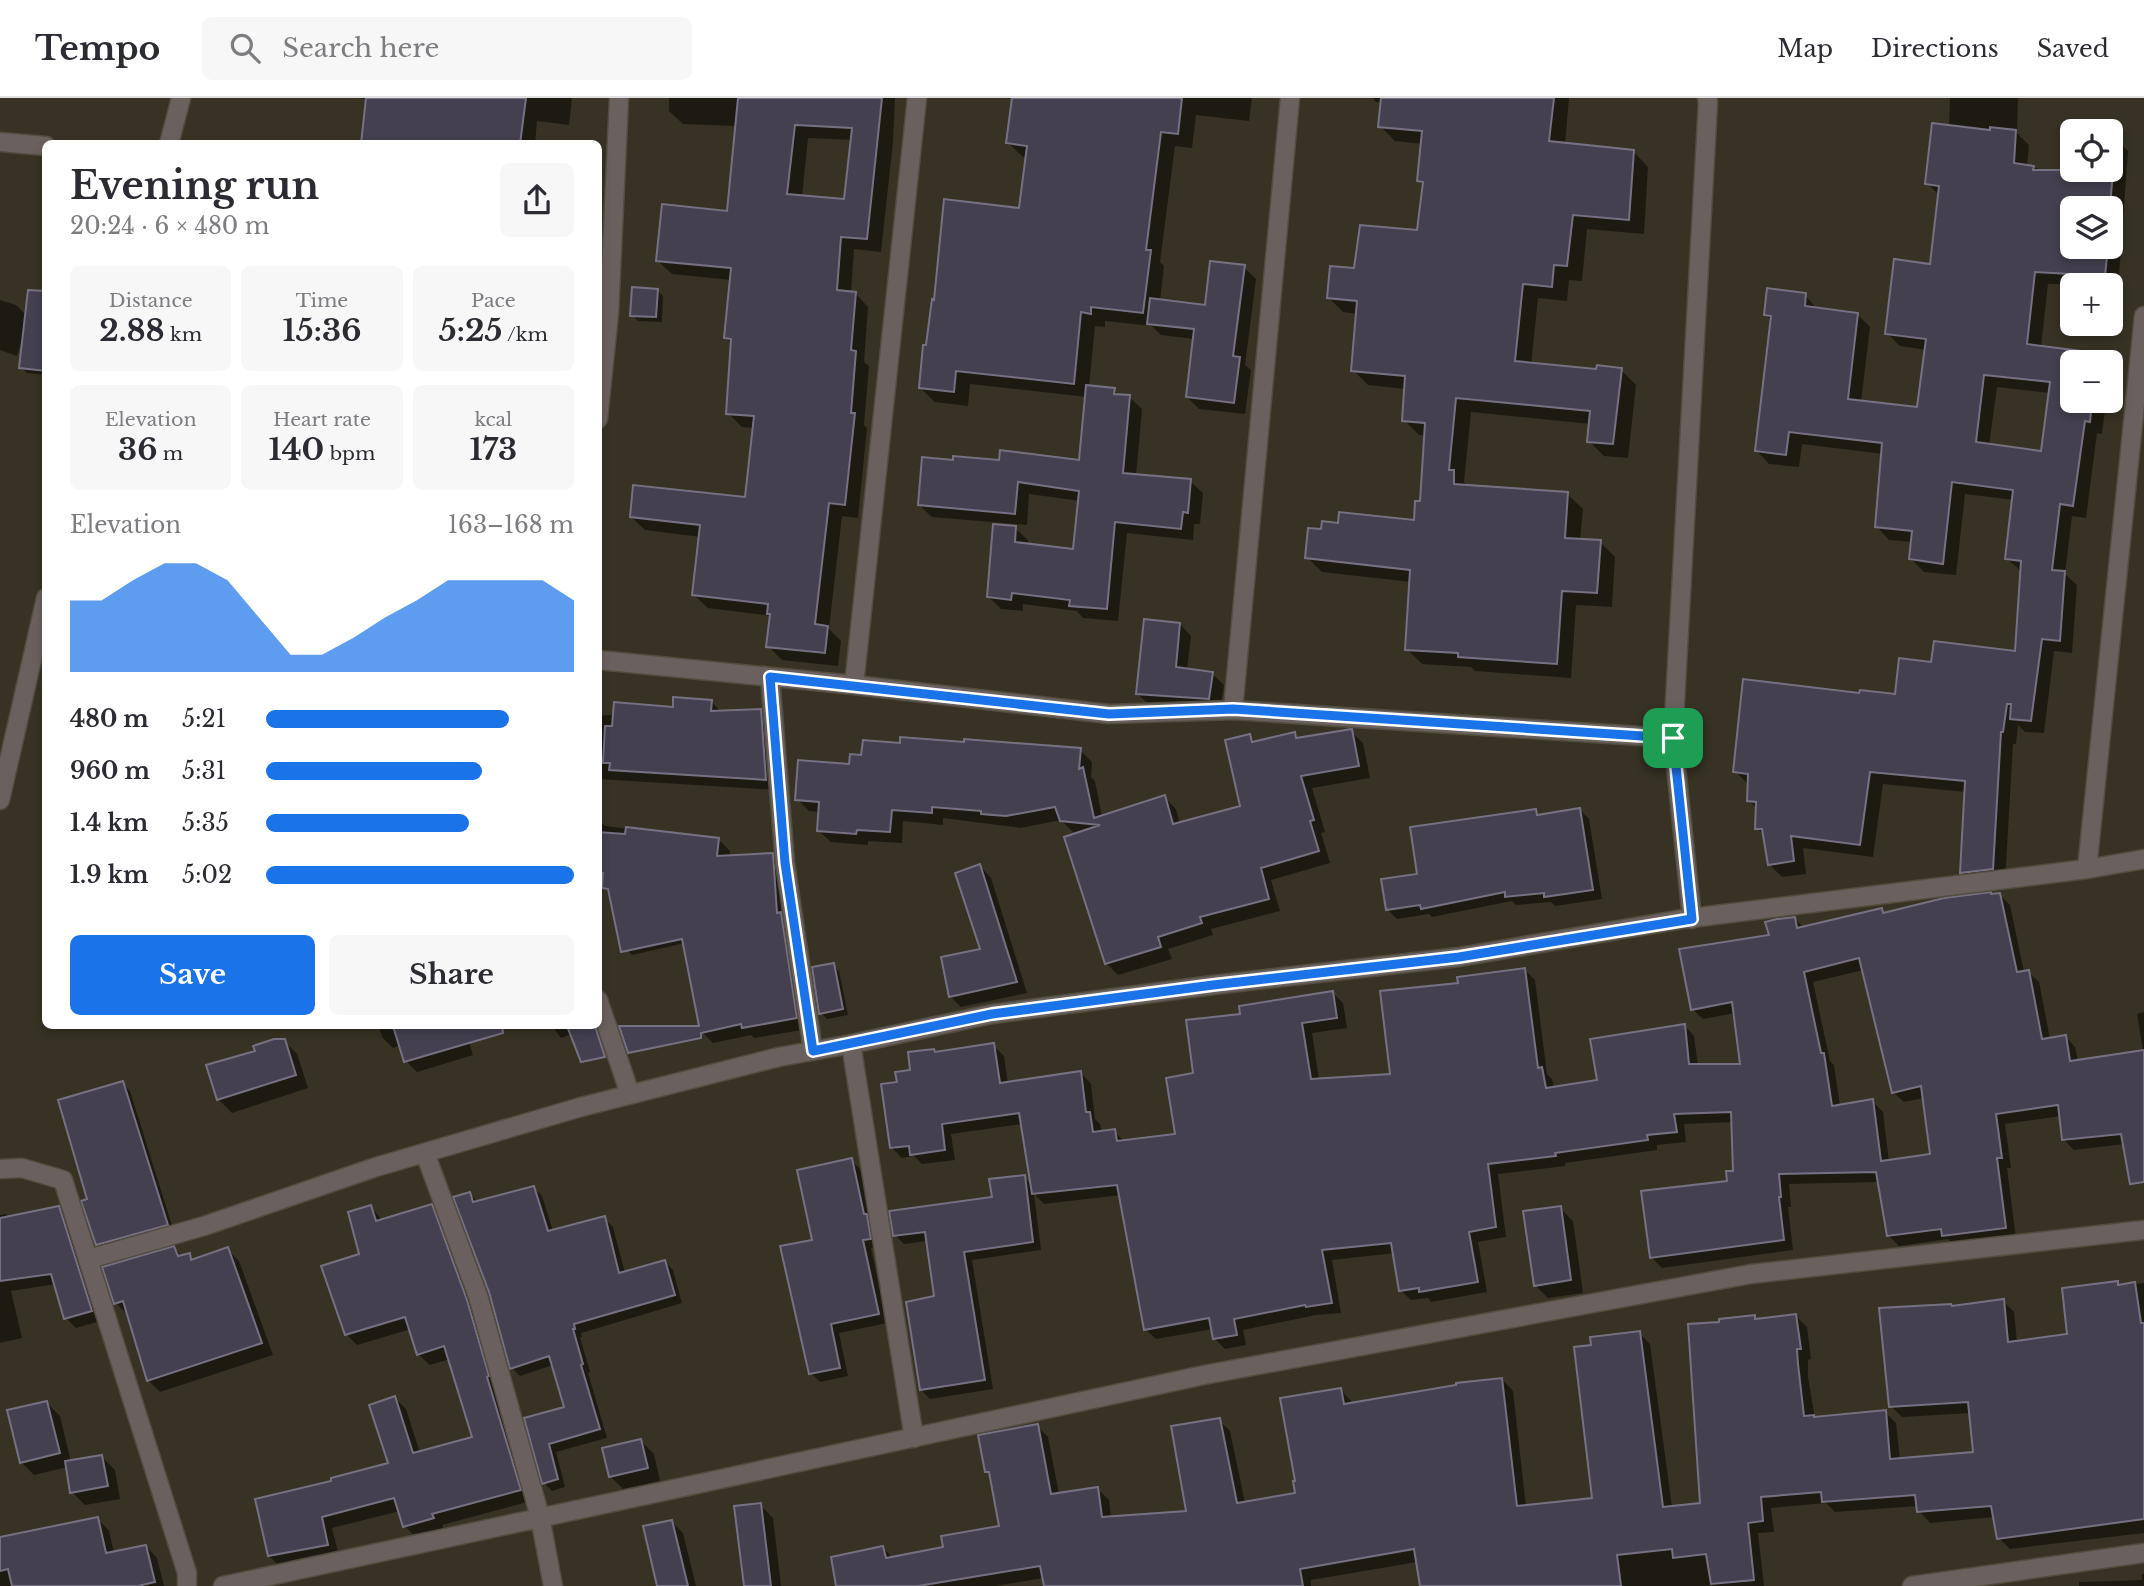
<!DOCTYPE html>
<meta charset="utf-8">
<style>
body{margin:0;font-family:"Libre Baskerville",serif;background:#f7f7f7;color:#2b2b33;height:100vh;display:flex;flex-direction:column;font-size:26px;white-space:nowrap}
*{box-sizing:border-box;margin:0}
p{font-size:23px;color:#7c7c81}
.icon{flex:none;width:38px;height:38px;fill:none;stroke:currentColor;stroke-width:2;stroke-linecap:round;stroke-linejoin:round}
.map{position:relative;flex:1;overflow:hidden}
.side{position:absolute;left:42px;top:42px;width:560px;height:889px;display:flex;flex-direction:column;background:#fff;border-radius:10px;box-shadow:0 4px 10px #0003}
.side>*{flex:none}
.controls{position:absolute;left:2060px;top:21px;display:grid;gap:14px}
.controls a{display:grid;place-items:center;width:63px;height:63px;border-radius:10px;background:#fff;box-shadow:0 4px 10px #0003;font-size:35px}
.pin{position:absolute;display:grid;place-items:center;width:60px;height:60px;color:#fff;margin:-30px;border-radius:14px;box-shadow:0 4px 10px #0006}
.round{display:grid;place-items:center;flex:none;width:74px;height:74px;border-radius:10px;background:#f7f7f7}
.summary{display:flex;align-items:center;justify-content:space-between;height:119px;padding:0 28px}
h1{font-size:38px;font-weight:800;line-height:52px}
.metrics{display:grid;grid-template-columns:repeat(3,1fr);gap:10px;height:119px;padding:7px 28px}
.metrics div{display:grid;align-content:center;border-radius:10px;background:#f7f7f7;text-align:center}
.metrics b{font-size:30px;font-weight:800}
.metrics small{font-size:19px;font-weight:400}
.metrics p{font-size:19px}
.chart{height:196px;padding:14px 28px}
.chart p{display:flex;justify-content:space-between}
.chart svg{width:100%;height:126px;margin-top:7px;fill:#1a73e8;opacity:.7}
.primary-button{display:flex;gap:14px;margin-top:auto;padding:14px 28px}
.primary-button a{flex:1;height:80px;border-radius:10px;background:#1a73e8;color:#fff;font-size:28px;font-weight:800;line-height:80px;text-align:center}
.primary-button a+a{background:#f7f7f7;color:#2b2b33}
ul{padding:0 28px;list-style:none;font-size:23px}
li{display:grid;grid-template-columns:112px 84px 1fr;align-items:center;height:52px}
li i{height:18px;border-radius:9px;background:#1a73e8}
header{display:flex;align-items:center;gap:42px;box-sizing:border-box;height:98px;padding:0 35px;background:#fff;border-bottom:2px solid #e1e1e2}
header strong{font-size:33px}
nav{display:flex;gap:38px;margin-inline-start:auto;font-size:24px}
.search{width:490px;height:63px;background:#f7f7f7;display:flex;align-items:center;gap:18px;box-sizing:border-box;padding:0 24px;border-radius:10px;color:#7c7c81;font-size:26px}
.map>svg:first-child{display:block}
.shadow{fill:#0007;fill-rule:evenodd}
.building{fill:#44404f;stroke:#767182;stroke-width:2;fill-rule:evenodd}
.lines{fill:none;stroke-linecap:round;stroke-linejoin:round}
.minor-casing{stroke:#524d3f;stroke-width:21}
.minor{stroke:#6a615f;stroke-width:18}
.route-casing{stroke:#fff;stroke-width:14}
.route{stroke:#1a73e8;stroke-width:9}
</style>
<header>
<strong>Tempo</strong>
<div class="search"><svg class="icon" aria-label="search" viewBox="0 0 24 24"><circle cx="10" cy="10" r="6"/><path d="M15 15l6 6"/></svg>Search here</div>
<nav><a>Map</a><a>Directions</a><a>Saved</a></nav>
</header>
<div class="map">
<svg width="2144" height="1488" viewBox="0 0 2144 1488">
<rect width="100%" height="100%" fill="#373223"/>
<path class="shadow" d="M357,0H572L569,27L537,23L535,46H363L368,1Z
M669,0H895L893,44L881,154L854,151L851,195H855L868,209L864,264L869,268L864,327L867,330L858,420L842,418L829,531L841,543L838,568L782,562L768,548L771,518L708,510L694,497L701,439L645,432L631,419L746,401L754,330L742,329L728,315L732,246L726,240L731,182L672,176L658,163L728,114L737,28L683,26L669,13ZM808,40L852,42L846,103L802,99Z
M1014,0H1252L1249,23L1196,17L1192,50L1175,48L1160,164L1164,168L1160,203L1206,209L1244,169L1256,181L1245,267L1251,272L1245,316L1199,311L1187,299L1194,241L1161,237L1152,228L1105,223V229L1095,228L1089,289L1114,292L1120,298L1129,299L1142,311L1136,378L1190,383L1203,395L1200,426H1194L1193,442L1127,435L1118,523L1083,520L1077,513L1023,506V513L1001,511L989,499L1015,430L1028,442L1027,447L1075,453L1080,403L1029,396L1027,427L932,419L919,407L1000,364H1081L1087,299L970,286L968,308L935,304L920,290L927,249L1021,112L1027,60L1023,59L1008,45Z
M1373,0H1569L1565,47L1633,53L1648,69L1644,136L1587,131L1582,183L1569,182L1567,203L1538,200L1531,267L1598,273L1621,272L1636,287L1628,360L1604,358L1589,343L1590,326L1471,314L1464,384L1469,389L1567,396L1583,411L1580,443L1600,444L1615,459L1612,509L1576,507L1571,580L1475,573L1471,569L1422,566L1407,551L1411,484L1322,474L1307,459L1415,424L1422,405L1426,338L1419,337L1404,322L1406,291L1368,287L1353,272L1358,216L1343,214L1328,199L1356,172L1418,134L1424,87L1419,83L1423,46L1395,43L1380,28L1382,4H1376Z
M1950,0H2018L2017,35L2029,47L2027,69L2083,76L2084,72H2110V40H2115L2128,53L2118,191L2110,190V187L2048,186L2041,249L2097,256L2105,264H2072V303H2106L2102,336L2097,335L2086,420L2072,418L2065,476L2077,487L2072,555L2054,553L2044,635L2025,634L2018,627L2016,646H2013L2005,784L1975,787L1962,775L1966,694L1883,686L1873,759L1803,750L1806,776L1782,779L1769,766L1765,738L1757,730L1758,711L1749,703L1748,686L1735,673L1861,597L1896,598L1933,566L2017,555L2022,474L2007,461L2014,402L1965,396L1956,477L1924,474L1911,461L1913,444L1889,442L1877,429L1883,356L1802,346L1799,369L1769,366L1757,353L1772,223L1765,216L1805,197L1818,212L1858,217L1870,229L1861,304L1919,311L1926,252L1900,248L1887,235L1932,168L1940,98L1927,85L1949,29ZM2072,110H2110V149H2072ZM1997,289L2050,295L2043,355L1989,348Z
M657,192L663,198L662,224L638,223L632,217Z
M0,202L16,207L29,220L17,258L0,252Z
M46,243V277L27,275L21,269Z
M1180,526L1191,538L1187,572L1212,576L1224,587L1220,612L1149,607L1138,596Z
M711,603L722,615L760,613L772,624L777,692L598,681V618L674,611Z
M1351,633L1363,645L1370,680L1312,690L1325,734L1321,735L1330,765L1271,782L1280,813L1211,831L1213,837L1168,851L1172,861L1118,877L1106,865L1076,737L1061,722L1021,730L943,720V727L903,723L902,745L868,743V747L831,744L818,732L820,714L809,713L797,701L851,668L1080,652L1092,664L1091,679L1095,683L1102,719L1164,699L1176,711L1180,726L1242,709L1250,638L1257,645L1295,636L1299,641Z
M1580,712L1589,721L1602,801L1555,808L1551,804L1516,807L1512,803L1432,819L1429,816L1397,821L1388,812L1536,713L1541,718Z
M598,722L605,728L719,742L730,753L729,759L772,756L783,767L807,931L754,940L751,937L713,945L702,934L685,845L632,857L621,846L611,797L605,791H598Z
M980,768L991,780L1027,895L961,909L950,898L982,853Z
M1999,796L2010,807L2024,874H2028L2039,884L2050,941L2065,938L2075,949L2078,963L2143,953L2137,916L2144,914V1060L2125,1046L2074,1052L2064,1042L2061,1018L2005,1026L2011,1070H2007L2016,1140L1954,1148L1948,1141L1899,1148L1888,1137L1879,1084L1789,1086L1791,1109H1788L1793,1152L1662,1170L1651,1159L1729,1085L1735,1074L1734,1024L1684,1026L1686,1044L1657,1047V1052L1565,1065V1068L1498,1076L1506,1139L1478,1144L1487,1194L1431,1204L1428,1200L1411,1202L1400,1192L1395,1155L1332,1162L1341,1215L1316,1217L1243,1232L1246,1247L1225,1251L1214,1240L1213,1231L1156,1241L1145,1231L1121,1097L1044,1106L1034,1096L1041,1152L972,1162L993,1291L930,1301L921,1292L936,1199L928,1143L904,1146L895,1137L993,1100L1024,1079L1032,1087L1022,1026L951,1036L955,1062L922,1066L914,1058L902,1060L892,1050L899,985L934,952L936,955L993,947L1004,958L1008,986L1081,975L1091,986L1095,1021L1100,1026L1102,1035L1114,1033L1125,1044L1177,1037L1194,976L1242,917L1333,895L1343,905L1347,930L1312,935L1319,982L1392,978L1460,887L1525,872L1535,882L1547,976L1552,981L1554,990L1599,984L1684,927L1694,938L1698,968L1742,967L1735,915L1703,921L1692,911L1771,838L1794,820L1804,830L1881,812L1886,816ZM1863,872L1893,994L1904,1004L1924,1000L1932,1058L1889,1064L1883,1014L1872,1003L1840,1008L1834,967L1830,963L1813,884Z
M833,867L839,873L848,917L827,921L821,915Z
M379,928H464L473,957L417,974L406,963L401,947L393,950L382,939Z
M552,928H591L561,940Z
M284,943L297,956L308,990L232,1015L219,1002L208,968Z
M122,985L130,993L174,1134L105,1154L97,1146L90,1103Z
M851,1062L860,1071L879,1149L871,1150L887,1225L839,1235L848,1278L820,1284L811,1275L814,1143Z
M534,1090L542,1098L553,1133L604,1120L613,1129L625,1175L665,1164L673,1172L682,1205L581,1235L582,1239H580L590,1274L588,1275L607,1340L556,1354L565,1389L552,1393L544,1385L526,1321L566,1310L553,1267L520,1278L512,1270L470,1096L479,1105Z
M431,1108L442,1119L478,1214L531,1403L442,1427L444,1431L416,1440L405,1428L400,1413L332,1430L339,1458L282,1471L270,1459L257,1402L334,1384L390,1367L395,1300L406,1311L420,1355L474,1340L450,1261L430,1267L418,1256L411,1231L357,1247L346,1236L371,1109L383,1123Z
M59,1109L69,1120L101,1223L76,1230L66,1220L56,1186L11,1193L22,1240L0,1245V1117L6,1116L11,1120Z
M1560,1110L1573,1123L1583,1195L1548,1200L1535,1187Z
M174,1150L183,1159L189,1157L194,1163L227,1151L239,1163L273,1257L160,1294L148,1282L128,1217L116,1205Z
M2117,1184L2121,1188L2144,1185V1435L2010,1451L1999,1440L1995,1419L1930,1425L1919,1413L1918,1408L1835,1414L1826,1405L1771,1410L1774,1434L1758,1435L1764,1488H1481L1423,1463L1311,1482V1488H1046L1044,1480L995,1488H837L883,1450L893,1460L945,1451L1001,1429L992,1379L987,1374L1037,1328L1048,1339L1059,1396L1098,1391L1109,1402L1111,1420L1188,1414L1219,1322L1230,1333L1245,1405L1297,1396L1340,1291L1351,1303L1352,1307L1502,1281L1513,1293L1526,1409L1594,1401L1593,1248L1639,1235L1650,1246L1672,1409L1702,1406L1721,1226L1754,1219L1758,1222L1796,1218L1807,1229L1811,1261L1808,1262V1279L1815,1321L1885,1314L1896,1325L1900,1362L1975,1356L1971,1315L1902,1319L1891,1308L1953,1210L2003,1203L2014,1214L2017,1244L2069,1238Z
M47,1305L60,1318L71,1364L102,1359L115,1372L120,1401L85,1407L72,1394L68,1369L34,1377L21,1364Z
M641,1343L654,1356L660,1383L623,1391L610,1378Z
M760,1407L773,1420L781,1488H745Z
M98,1421L109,1433L114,1455L146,1448L157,1460L164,1488H0V1441Z
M672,1424L683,1435L696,1488H659Z
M2142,1476H2144V1488H2079V1484L2142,1482Z"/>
<path class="building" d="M366,0H526L520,46H361Z
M738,0H882L867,141L841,139L837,192L856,194L851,252L856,253L851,315H855L845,407L829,405L815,526L828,528L825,555L766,549L770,516H767L768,506L692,497L700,427L630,419L633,387L745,399L754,318L726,316L731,241L724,240L731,170L656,163L662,106L727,113ZM795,27L852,30L844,101L787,96Z
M1012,0H1182L1178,36L1161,34L1146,152H1151L1143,215L1091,209V216L1081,214L1074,286L956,273L954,294L919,290L923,247H926L932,201L934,202L944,101L1019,110L1027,48L1006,45Z
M1381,0H1554L1549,43L1634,52L1629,122L1573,117L1567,168L1554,167L1552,189L1523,186L1515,263L1596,271L1597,267L1622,270L1613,346L1587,344L1590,313L1456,300L1449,372H1454V386L1568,394L1565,440L1601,442L1597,495L1562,493L1557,566L1458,559V555L1405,552L1410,472L1305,460L1308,430L1321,431L1322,423L1338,425L1339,414L1414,422L1415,403H1420L1425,325L1402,323L1405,278L1351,273L1357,203L1327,200L1330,168L1354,170L1360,127L1417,132L1423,84L1417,83L1422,33L1378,29Z
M1932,25L1990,32V29L2016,32L2014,65L2034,68L2033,72H2113L2110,110H2072V149H2108L2105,178L2035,174L2027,246L2098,255L2096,264H2072V303H2092L2090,324L2085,323L2073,408L2060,406L2052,472L2065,473L2060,543L2042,541L2031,623L2010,621L2011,606H2007L2003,634H2001L1993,771L1960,775L1965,683L1870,674L1860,747L1791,738L1794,763L1768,767L1762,731H1755L1756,704L1747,703L1748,676L1733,674L1743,581L1859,595L1860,592L1895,596L1899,560L1931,564L1934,543L2015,553L2021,463L2005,461L2013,392L1952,384L1943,466L1909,461L1912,433L1875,429L1882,345L1789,334L1786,357L1755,353L1771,218L1764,217L1767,190L1806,195L1805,208L1858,215L1848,301L1917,309L1926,241L1885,236L1894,161L1930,166L1939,88L1925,86ZM1984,277L2050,284L2041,353L1976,344Z
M1210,163L1245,167L1233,258L1240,259L1234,305L1186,299L1194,231L1147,226L1150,200L1205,207Z
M632,189L658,191L656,219L630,218Z
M28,192L46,193V273L19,270Z
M1086,287L1115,290L1114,296L1130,297L1123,375L1191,381L1188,415L1183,414L1181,431L1115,424L1107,511L1069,508L1070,502L1012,495L1011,502L987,499L993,426L1016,428L1015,444L1073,451L1079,393L1018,384L1015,416L918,407L922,359L953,362V358L999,362L1000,352L1079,362Z
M1144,521L1180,525L1176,569L1213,574L1209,601L1136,596Z
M673,599L712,602L711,613L761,611L766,682L609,672L610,665H603L605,628H612L614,604L673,609Z
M1352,631L1359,668L1301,678L1314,722L1310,723L1319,753L1261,770L1269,801L1200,819L1202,825L1158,839L1161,849L1105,866L1064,739L1100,727L1060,723L1055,709L1006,718L981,716V713L932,709V715L892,712L890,734L857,732L856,736L817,733L819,704L795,702L798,662L849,666L850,656L861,657L863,642L900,645V639L964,644V641L1081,650L1079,671L1083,669L1094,720L1165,697L1173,726L1240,708L1225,642L1250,636L1252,644L1295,634L1296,640Z
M1580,710L1593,792L1544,799V795L1505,799V794L1421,811L1420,807L1386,812L1381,781L1417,776L1410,729L1536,711L1537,717Z
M626,729L719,740L717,758L773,755L777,815L781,814L797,920L742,930L741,926L701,935V940L628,955L619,928H699L682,841L621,854L608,791L602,790L603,775L598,774V734L625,736Z
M980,766L1017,884L949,899L941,859L980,851L955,775Z
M1991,794V796L2000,795L2017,874L2029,872L2042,941L2066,937L2070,963L2144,952V1084L2130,1086L2121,1036L2062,1042L2058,1007L1996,1016L2002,1060H1997L2006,1130L1942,1138L1941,1131L1887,1138L1876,1074L1779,1076L1781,1099H1779L1784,1142L1650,1160L1641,1093L1727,1083L1726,1073H1733L1731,1014L1674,1016L1677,1034L1647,1037L1648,1042L1555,1055L1556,1058L1488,1066L1496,1129L1469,1134L1478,1184L1419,1194V1190L1399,1193L1391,1145L1322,1152L1332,1205L1306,1209L1305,1207L1234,1221L1237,1237L1213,1241L1209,1220L1144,1232L1117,1087L1032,1096L1019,1015L942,1026L945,1052L910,1057L909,1048L890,1050L881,986L897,984L895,974L910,972L908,954L934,951L935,954L994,945L1000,985L1081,973L1086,1014H1090L1093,1034L1115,1031L1117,1043L1175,1036L1166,980L1193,975L1186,922L1240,916L1239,908L1333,893L1337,920L1302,925L1311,981L1390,976L1380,893L1458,885L1457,879L1525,870L1538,970L1542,969L1546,990L1597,982L1590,941L1685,926L1689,966H1740L1732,904L1691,912L1679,851L1769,837L1765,824L1777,821L1795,819L1797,830L1882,810L1883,815L1944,800ZM1859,860L1892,995L1921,988L1930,1056L1881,1063L1873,1001L1832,1008L1824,955H1821L1804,874Z
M834,865L843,911L819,916L812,869Z
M393,928H502L503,935L404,964Z
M567,928H595L605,959L581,964Z
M274,941H285L296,977L217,1002L206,967L255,953L253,948Z
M123,983L168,1127L96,1147L81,1103L87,1101L58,1002Z
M852,1060L864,1116H867L871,1141L863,1142L879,1216L831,1226L840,1270L809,1276L780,1148L812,1142L797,1072Z
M1025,1077L1033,1144L964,1154L985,1282L920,1292L906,1204L934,1198L925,1134L893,1138L889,1113L992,1099L989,1081Z
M534,1088L548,1133L605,1118L619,1175L665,1162L675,1197L574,1226L575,1231H573L583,1266L581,1267L600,1331L549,1346L558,1381L542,1386L524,1320L564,1309L549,1258L510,1271L489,1194L453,1099L470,1094L473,1104Z
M432,1106L467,1202L489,1278L487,1279L521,1392L432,1416L434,1420L403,1429L394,1400L322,1419L328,1447L268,1458L255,1401L331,1383V1380L388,1365L369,1307L395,1298L413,1355L472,1339L444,1248L417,1257L405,1219L345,1237L321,1168L359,1156L348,1114L371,1107L376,1123Z
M59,1108L92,1213L64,1221L51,1176L0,1183V1120Z
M1561,1108L1571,1182L1534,1188L1523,1113Z
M174,1148L178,1158L190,1155L191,1162L228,1149L262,1245L147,1283L123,1203L114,1206L102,1169Z
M2118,1183V1187L2135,1184L2141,1225H2144V1421L1997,1441L1991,1408L1917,1414L1915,1397L1822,1404L1821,1394L1761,1399L1763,1423L1748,1425L1754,1482L1711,1486L1706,1456L1673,1460L1672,1451L1617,1457L1621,1488H1420L1414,1451L1300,1471L1303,1488H1044L1040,1468L918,1488H836L831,1459L883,1448L886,1460L943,1449L941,1438L999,1428L989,1374H985L978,1337L1038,1326L1051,1396L1098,1389L1102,1419L1186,1413L1171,1328L1220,1320L1237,1405L1295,1395L1293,1383H1295L1280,1300L1341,1290L1344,1306L1456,1287V1285L1502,1280L1517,1408L1592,1400L1574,1249L1591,1247L1590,1239L1640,1233L1663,1409L1700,1405L1688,1226L1719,1224V1221L1755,1217V1221L1796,1216L1801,1251H1797L1798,1266L1804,1318L1814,1317V1319L1886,1312L1890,1361L1973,1354L1968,1304L1889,1309L1879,1210L1951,1206L1952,1208L2004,1201L2008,1244L2067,1236L2062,1190Z
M47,1303L60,1355L20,1365L7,1312Z
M641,1341L648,1370L609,1379L602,1350Z
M102,1357L108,1388L70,1395L65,1363Z
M761,1405L771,1488H744L734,1408Z
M98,1419L106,1455L146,1447L155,1484L138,1488H12L8,1471L0,1473V1439Z
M672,1422L688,1488H657L643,1428Z"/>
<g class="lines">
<g class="minor-casing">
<path id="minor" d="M0,44L46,48
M169,46L181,0
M2144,218L2087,771L2144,761
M598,321L609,215L619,0
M598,562L854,587L1109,616L1233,612L1673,640
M770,579L785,765L813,953
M854,587L917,0
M1233,612L1290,0
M0,702L46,500
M1692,821L1673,640L1708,4L1707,0
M598,902L630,996
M851,946L914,1340
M425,1055L478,1198L540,1419L553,1488
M0,1071L22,1070L63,1082L187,1475V1488
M89,1161L204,1128L376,1069L581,1009L779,959L851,946L992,916L1213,887L1459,859L1683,821L2087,771
M223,1488L1204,1277L1751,1176L2144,1132
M1912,1488L2144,1455"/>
</g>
<use href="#minor" class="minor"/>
</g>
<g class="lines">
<g class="route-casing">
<path id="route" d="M770,579L1109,616L1233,611L1673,640L1692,821L1459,859L1213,887L992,916L813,953L785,765Z"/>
</g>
<use href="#route" class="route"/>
</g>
</svg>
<div class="controls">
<a><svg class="icon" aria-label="locate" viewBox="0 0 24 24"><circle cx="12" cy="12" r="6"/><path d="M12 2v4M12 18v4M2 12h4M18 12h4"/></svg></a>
<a><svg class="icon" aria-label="layers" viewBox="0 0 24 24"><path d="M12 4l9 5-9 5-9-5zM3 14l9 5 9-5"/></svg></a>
<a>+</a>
<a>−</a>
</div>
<div class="pin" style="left:1673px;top:640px;background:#1e9e55"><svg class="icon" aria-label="arrive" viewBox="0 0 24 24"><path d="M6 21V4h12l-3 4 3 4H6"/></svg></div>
<section class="side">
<div class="summary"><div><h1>Evening run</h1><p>20:24 · 6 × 480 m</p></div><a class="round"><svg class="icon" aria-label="share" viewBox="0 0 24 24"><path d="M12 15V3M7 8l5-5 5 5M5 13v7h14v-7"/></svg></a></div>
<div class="metrics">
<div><p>Distance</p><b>2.88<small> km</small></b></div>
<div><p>Time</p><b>15:36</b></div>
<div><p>Pace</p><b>5:25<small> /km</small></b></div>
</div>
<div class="metrics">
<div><p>Elevation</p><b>36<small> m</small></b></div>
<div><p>Heart rate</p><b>140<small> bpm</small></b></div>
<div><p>kcal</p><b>173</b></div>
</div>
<div class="chart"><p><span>Elevation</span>163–168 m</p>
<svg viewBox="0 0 160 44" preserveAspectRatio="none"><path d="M0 44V19L10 19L20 12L30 6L40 6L50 12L60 25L70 38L80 38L90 32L100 25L110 19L120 12L130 12L140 12L150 12L160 19V44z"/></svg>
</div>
<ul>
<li><b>480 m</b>5:21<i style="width:79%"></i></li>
<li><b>960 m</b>5:31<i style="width:70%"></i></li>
<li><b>1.4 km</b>5:35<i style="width:66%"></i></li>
<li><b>1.9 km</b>5:02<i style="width:100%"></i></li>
</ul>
<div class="primary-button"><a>Save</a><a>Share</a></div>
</section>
</div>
